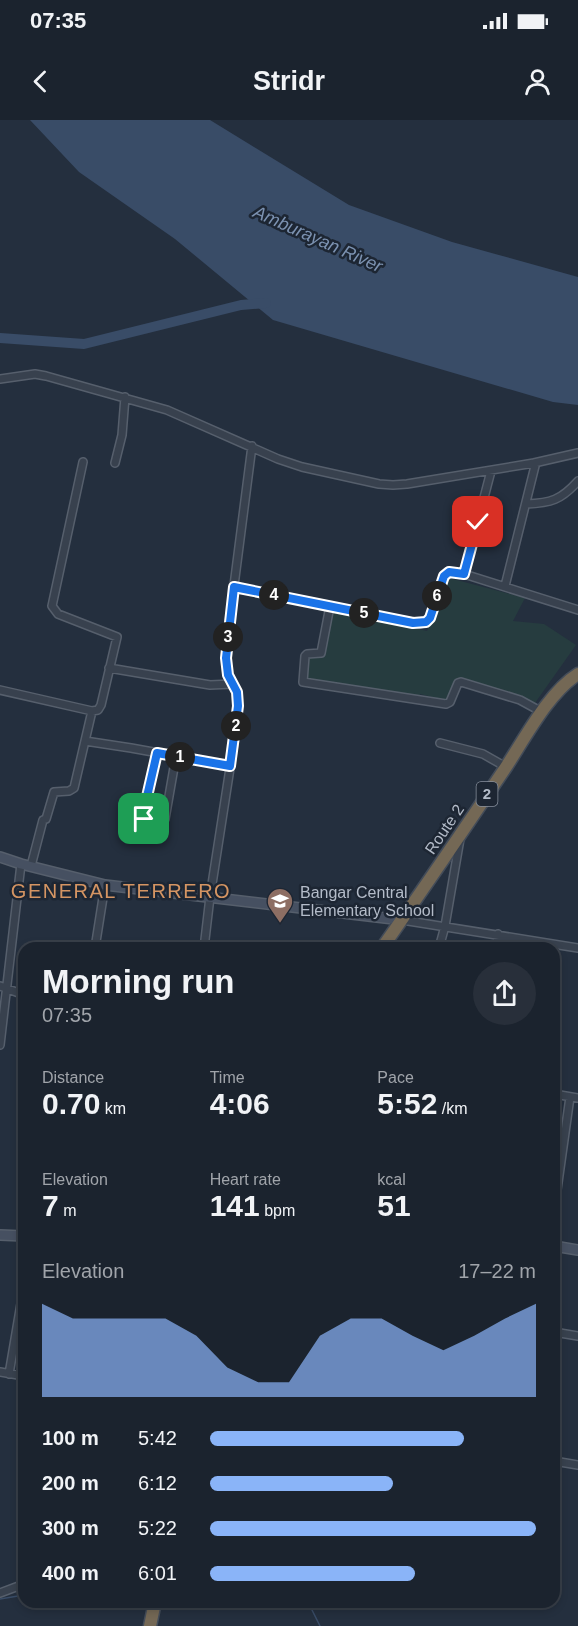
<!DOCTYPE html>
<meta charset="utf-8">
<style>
body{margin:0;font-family:Helvetica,sans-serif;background:#282f3a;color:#f1f3f6;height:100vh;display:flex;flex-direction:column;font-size:22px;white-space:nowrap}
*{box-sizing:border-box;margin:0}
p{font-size:20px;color:#a0a4aa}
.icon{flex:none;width:33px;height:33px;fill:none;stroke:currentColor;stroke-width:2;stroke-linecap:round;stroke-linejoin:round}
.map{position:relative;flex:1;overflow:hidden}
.side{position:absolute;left:18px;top:822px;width:542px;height:666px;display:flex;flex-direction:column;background:#1b232e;border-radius:18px;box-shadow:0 3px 9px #0003,0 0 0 2px #39404a}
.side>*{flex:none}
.pin{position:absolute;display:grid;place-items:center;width:51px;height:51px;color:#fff;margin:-26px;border-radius:12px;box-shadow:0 3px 9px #0006}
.km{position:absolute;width:30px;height:30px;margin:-15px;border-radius:50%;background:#222;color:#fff;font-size:16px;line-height:30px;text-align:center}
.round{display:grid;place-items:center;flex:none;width:63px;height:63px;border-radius:32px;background:#282f3a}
.headline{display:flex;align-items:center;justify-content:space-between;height:102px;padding:0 24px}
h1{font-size:33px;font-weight:600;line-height:45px}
.metrics{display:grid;grid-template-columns:repeat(3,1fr);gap:9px;height:102px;padding:6px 24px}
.metrics div{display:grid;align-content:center}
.metrics b{font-size:30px;font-weight:600}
.metrics small{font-size:16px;font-weight:400}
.metrics p{font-size:16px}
.chart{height:168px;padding:12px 24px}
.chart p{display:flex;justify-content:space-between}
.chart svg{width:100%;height:108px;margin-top:6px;fill:#8ab4f8;opacity:.7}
ul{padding:0 24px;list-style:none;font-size:20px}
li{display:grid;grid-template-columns:96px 72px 1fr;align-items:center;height:45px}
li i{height:15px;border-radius:8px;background:#8ab4f8}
.status{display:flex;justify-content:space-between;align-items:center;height:42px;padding:0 30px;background:#1b232e;direction:ltr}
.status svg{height:16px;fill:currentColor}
header{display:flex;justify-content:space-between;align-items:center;height:78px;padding:0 24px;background:#1b232e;font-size:27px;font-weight:600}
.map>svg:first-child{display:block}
.green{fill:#263c3f}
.water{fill:#394c67}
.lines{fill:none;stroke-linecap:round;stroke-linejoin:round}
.stream{stroke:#394c67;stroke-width:1.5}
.river{stroke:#394c67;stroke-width:10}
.street-casing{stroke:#565f6c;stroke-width:10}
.secondary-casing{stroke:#565f6c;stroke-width:12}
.highway-casing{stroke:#434c59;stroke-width:15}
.street{stroke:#38414e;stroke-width:7}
.secondary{stroke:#465061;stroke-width:9}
.highway{stroke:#746855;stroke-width:12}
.route-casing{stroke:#fff;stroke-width:12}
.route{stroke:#1a73e8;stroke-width:8}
.labels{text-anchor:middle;stroke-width:5;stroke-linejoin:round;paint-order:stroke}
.shield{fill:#1d2633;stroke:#878f9c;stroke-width:1.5}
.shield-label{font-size:15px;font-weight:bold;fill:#b4bcc9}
.street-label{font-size:16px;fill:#b4bcc9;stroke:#1d2633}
.poi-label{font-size:16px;fill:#b4bcc9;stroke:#1d2633;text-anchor:start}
.water-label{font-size:18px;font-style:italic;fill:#7c92b1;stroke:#1d2633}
.quarter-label{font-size:20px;letter-spacing:1.5px;fill:#d59563;stroke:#1d2633}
</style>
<div class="status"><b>07:35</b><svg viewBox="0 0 49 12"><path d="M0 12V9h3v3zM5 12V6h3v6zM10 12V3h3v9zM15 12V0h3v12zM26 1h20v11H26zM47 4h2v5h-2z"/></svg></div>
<header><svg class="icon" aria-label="back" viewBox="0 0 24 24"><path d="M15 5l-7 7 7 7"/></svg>Stridr<svg class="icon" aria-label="person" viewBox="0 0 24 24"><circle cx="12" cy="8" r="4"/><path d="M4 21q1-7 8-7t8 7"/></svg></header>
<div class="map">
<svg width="578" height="1506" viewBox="0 0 578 1506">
<rect width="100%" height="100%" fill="#242f3e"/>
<path class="green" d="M449,458L525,478L513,501L544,504L576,525L535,583L458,559L448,581L420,574L419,578L305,561L309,536L324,534L331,489L427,511Z"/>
<path class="water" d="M30,0H210L349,85L452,122L578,157V285L553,282L273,200L175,119L79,52Z"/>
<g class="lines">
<path class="stream" d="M0,1479L24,1475
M308,1482L320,1506"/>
<path class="river" d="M0,218L84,224L241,185L266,183"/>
<g class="street-casing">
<path id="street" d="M0,259L35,254L46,256L167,290L278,339L302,347L379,364L393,365L407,364L534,343L535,346L505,466
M115,343L122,315L125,277
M534,343L578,333
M526,384C551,383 561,380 578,361
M464,454L491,351
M234,467L420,504L426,502L430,498L443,458L449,452L464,454L578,490
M330,486L321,533L307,534L305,536L303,562L446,584L450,582L458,563L461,562L520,580L542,592
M109,548L210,565L233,564
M0,570L92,591L98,590L101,585L117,517L58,494L52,486L83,342
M85,621L131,628L230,646
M440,623L483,634L506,647
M157,633L143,698C146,704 155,706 161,705L165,699L176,636
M31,746L43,700L46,699L54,672L69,671L74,668L92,591
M402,800L578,828
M95,828L105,765
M204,828L210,777L235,616L238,586L237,572L228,555L226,538L232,481L252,326
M439,828L445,806L460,719
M496,828L498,814
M0,866L24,875
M0,925L21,744
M554,974L578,978
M554,1091L570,977
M554,1212L578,1216
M0,1252L24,1256
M9,1254L24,1166
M554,1341L578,1345
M0,1473L24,1464"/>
</g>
<g class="secondary-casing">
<path id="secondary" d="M0,737L21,744L105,765L402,800
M0,1115L24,1116
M554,1126L578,1130"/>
</g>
<g class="highway-casing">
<path id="highway" d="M382,828C424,768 465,708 506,647C525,618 549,572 578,554
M150,1506L155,1482"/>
</g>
<use href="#street" class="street"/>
<use href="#secondary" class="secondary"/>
<use href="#highway" class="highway"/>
</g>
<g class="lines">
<g class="route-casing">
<path id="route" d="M144,699L143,694L157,633L230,646L238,586L237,572L228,555L226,538L234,467L413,503L426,502L430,498L444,456L449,452L464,454L478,402"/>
</g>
<use href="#route" class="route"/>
</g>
<defs>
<g id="school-pin" transform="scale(1.35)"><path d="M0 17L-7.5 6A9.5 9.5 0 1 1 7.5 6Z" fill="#8d6e63" stroke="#1d2633"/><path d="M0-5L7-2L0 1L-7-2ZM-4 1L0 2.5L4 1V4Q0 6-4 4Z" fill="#fff"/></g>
</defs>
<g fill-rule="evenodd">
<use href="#school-pin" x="280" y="781"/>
</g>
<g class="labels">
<rect class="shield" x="476.5" y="662" width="21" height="24" rx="4.5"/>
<g class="shield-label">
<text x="487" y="679">2</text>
</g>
<g class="street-label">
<text transform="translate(444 709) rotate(-56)" y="6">Route 2</text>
</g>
<g class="poi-label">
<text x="300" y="778">Bangar Central<tspan x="300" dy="18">Elementary School</tspan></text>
</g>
<g class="water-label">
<text transform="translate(318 119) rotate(24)" y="6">Amburayan River</text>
</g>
<g class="quarter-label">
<text x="121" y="778">GENERAL TERRERO</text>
</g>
</g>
</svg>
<div class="pin" style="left:144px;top:699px;background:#1e9e55"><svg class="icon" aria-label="arrive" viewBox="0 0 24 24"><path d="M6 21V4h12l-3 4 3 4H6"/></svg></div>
<div class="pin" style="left:478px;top:402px;background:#d93025"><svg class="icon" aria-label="check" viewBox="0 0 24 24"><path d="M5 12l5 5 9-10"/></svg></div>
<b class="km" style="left:180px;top:637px">1</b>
<b class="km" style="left:236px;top:606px">2</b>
<b class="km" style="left:228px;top:517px">3</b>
<b class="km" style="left:274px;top:475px">4</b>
<b class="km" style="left:364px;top:493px">5</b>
<b class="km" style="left:437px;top:476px">6</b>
<section class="side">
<div class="headline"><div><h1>Morning run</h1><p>07:35</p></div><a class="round"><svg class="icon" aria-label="share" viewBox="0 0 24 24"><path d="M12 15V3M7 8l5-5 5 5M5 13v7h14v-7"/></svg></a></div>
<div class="metrics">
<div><p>Distance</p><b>0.70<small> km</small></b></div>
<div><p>Time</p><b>4:06</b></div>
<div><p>Pace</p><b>5:52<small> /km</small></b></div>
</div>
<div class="metrics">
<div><p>Elevation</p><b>7<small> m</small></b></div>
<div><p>Heart rate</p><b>141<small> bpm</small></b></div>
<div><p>kcal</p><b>51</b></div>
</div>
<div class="chart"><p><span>Elevation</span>17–22 m</p>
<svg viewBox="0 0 160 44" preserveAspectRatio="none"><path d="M0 44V6L10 12L20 12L30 12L40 12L50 19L60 32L70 38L80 38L90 19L100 12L110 12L120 19L130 25L140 19L150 12L160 6V44z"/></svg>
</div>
<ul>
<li><b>100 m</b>5:42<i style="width:78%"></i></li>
<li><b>200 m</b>6:12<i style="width:56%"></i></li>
<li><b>300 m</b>5:22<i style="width:100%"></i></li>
<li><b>400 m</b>6:01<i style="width:63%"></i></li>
</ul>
</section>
</div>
